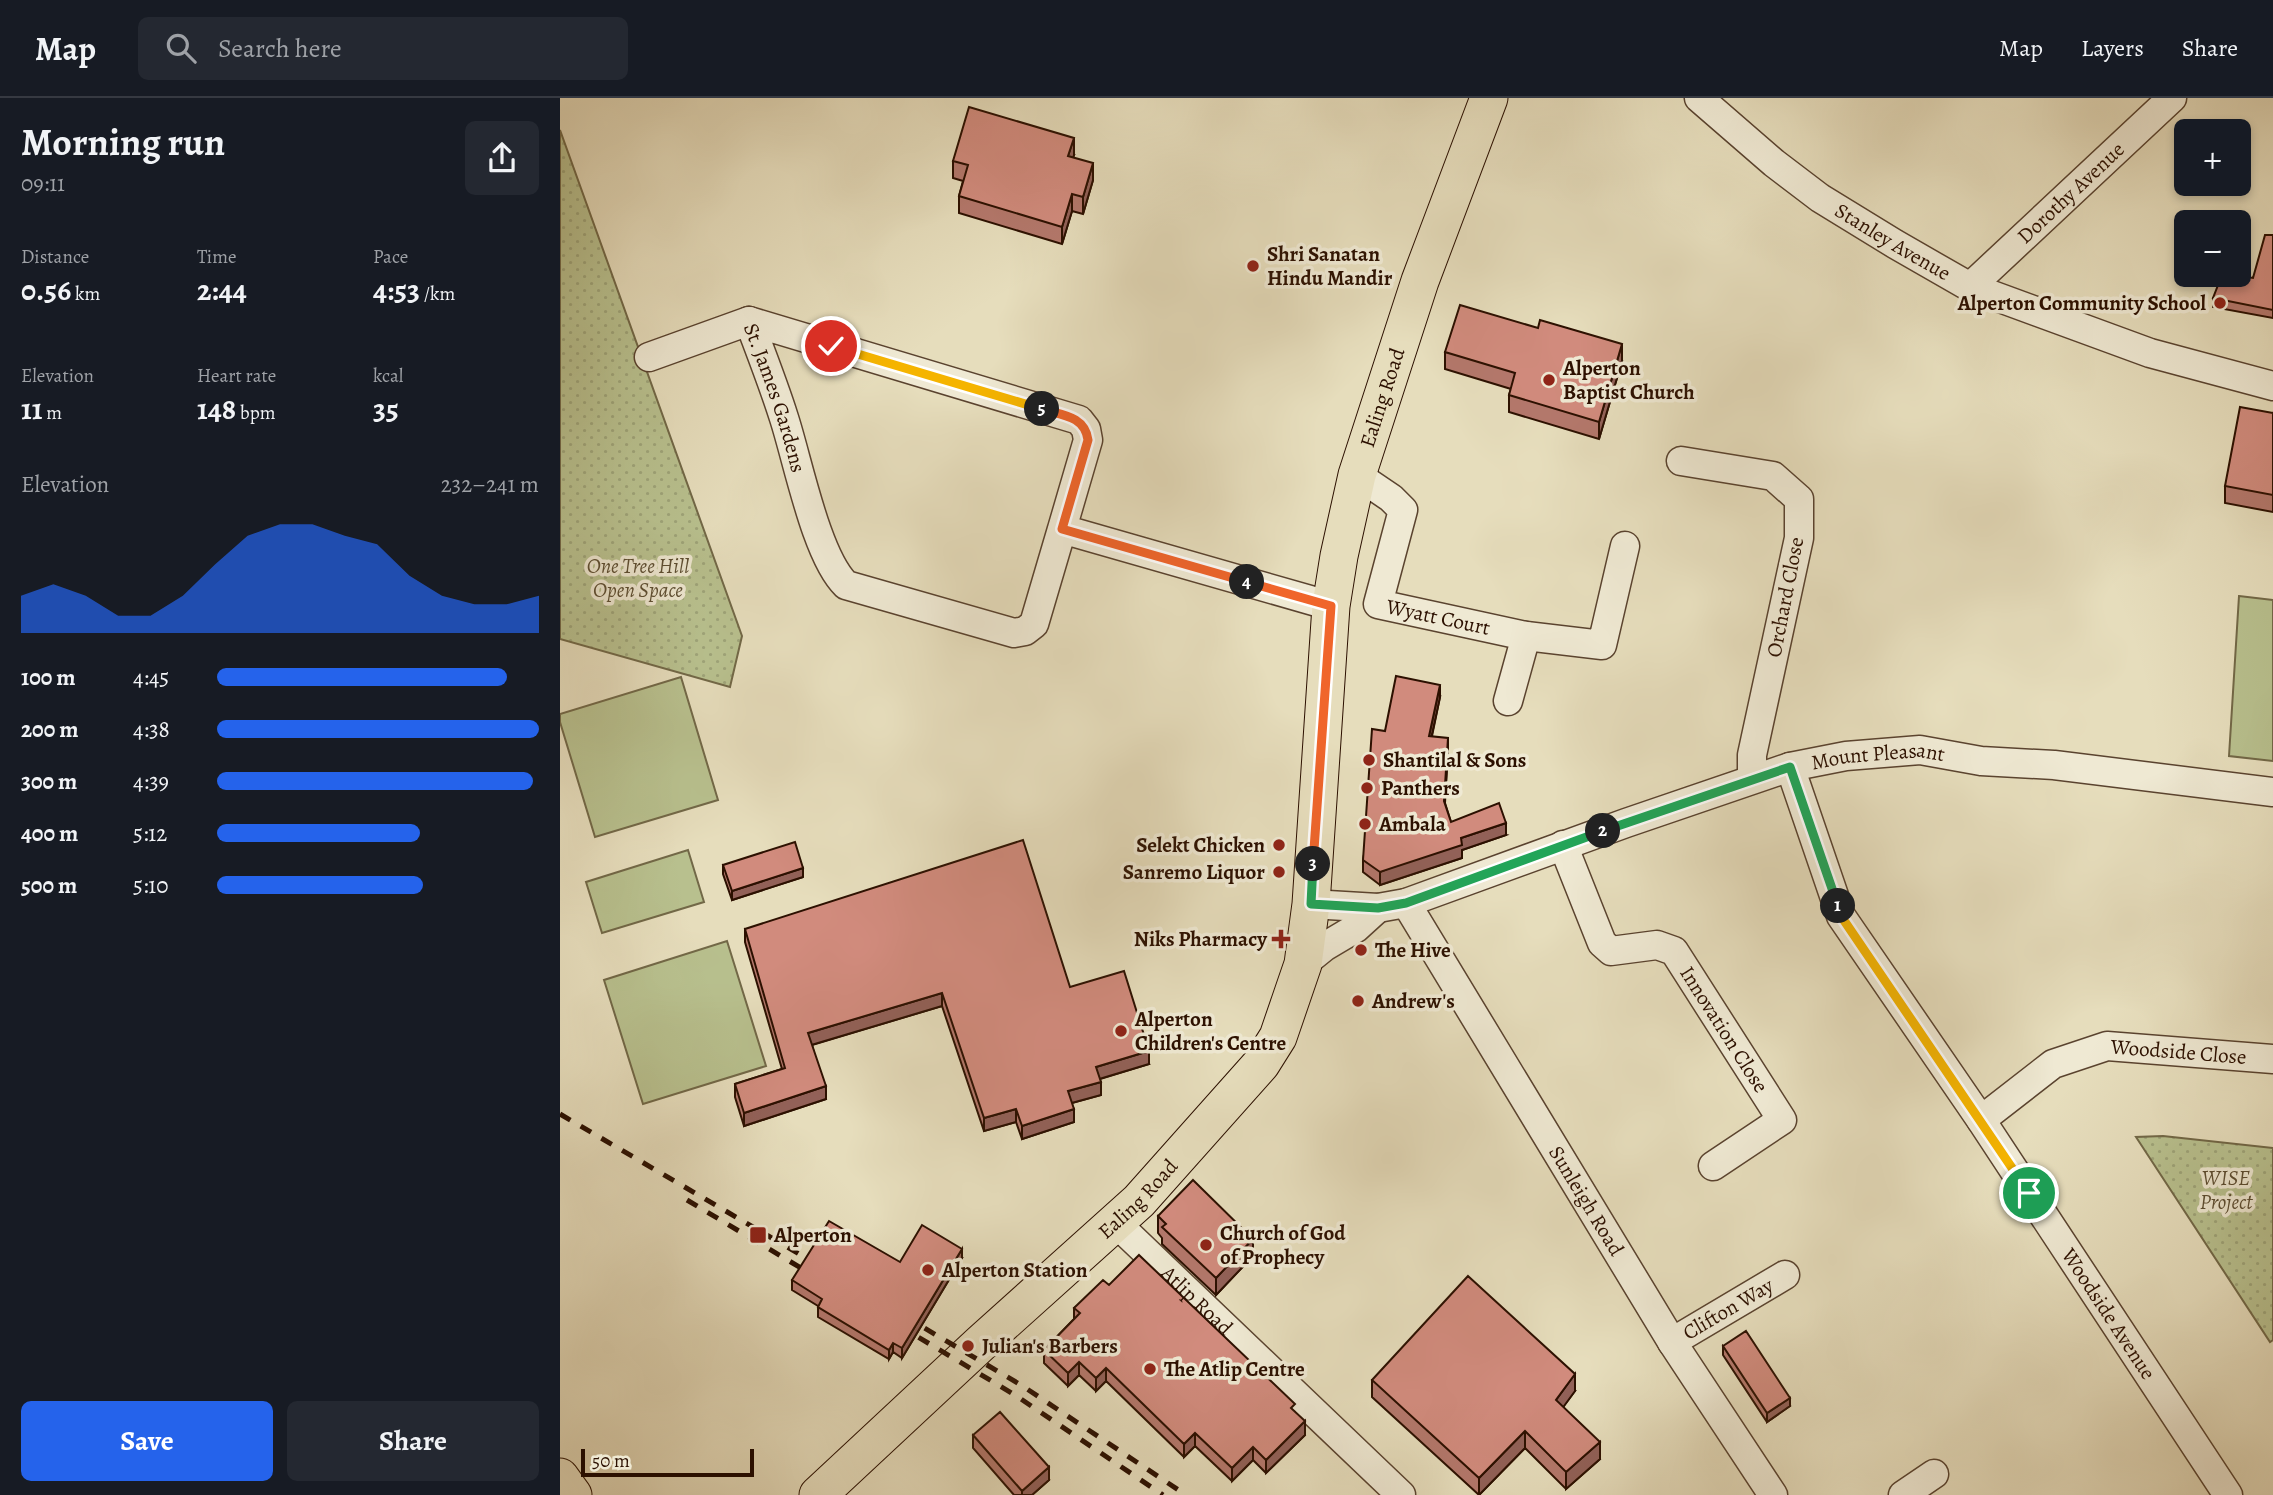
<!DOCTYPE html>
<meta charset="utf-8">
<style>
body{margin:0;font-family:Alegreya,serif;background:#242831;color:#f1f3f6;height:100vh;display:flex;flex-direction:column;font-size:26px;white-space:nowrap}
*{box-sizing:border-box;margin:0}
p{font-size:23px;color:#9ea1a6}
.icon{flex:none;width:38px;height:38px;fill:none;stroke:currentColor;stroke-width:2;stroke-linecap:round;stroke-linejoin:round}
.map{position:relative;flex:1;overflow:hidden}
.details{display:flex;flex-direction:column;background:#171b24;width:560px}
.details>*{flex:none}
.tools{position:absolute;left:1614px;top:21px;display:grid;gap:14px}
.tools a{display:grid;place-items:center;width:77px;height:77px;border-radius:10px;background:#171b24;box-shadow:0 4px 10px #0003;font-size:35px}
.scale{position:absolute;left:21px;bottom:18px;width:173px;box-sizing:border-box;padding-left:7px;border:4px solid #2c1000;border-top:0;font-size:19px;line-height:24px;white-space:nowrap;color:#2c1000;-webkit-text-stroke:5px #efe9d3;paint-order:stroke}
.pin{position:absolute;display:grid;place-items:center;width:60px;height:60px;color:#fff;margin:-30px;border:4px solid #fff;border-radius:50%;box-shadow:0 2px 7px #0007}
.km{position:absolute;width:35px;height:35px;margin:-18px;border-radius:50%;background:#222;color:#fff;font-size:19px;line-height:35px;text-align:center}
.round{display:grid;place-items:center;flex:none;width:74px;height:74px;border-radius:10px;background:#242831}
.head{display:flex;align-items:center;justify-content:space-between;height:119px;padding:0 21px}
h1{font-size:38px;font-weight:700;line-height:52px}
.metrics{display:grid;grid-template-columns:repeat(3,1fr);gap:10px;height:119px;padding:7px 21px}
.metrics div{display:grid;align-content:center}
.metrics b{font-size:30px;font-weight:700}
.metrics small{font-size:19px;font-weight:400}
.metrics p{font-size:19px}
.chart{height:196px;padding:14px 21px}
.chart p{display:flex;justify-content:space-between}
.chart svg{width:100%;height:126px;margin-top:7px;fill:#2563eb;opacity:.7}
.cta{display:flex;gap:14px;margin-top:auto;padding:14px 21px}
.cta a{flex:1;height:80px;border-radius:10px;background:#2563eb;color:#fff;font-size:28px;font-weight:700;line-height:80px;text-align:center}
.cta a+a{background:#242831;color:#f1f3f6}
ul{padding:0 21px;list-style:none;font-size:23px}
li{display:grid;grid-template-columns:112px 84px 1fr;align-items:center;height:52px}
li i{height:18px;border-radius:9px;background:#2563eb}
header{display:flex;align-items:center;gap:42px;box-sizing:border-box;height:98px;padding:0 35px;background:#171b24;border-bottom:2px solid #363941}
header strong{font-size:33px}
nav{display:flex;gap:38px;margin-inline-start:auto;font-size:24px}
.search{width:490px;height:63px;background:#242831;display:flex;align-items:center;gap:18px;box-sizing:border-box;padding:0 24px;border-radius:10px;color:#9ea1a6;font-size:26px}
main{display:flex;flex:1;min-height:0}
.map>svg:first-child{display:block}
.grass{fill:#b8c08e;stroke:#726847;stroke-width:2}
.park{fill:url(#park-dots);stroke:#726847;stroke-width:2}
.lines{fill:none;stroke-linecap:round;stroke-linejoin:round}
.minor-casing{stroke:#5a432f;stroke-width:31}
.major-casing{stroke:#2c1000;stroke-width:39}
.minor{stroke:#efe9d3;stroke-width:28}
.major{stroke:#e6ddbc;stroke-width:37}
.rail{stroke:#2c1000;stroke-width:5;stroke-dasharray:12 12;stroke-linecap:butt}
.wall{fill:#b4786c;stroke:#2c1000;stroke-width:2}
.shaded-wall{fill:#926158;stroke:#2c1000;stroke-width:2}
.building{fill:#d18b7d;stroke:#2c1000;stroke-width:2}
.split-1-casing{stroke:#fff;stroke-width:14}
.split-2-casing{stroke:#fff;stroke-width:14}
.split-3-casing{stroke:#fff;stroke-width:14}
.split-4-casing{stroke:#fff;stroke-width:14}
.split-5-casing{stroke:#fff;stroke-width:14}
.split-6-casing{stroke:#fff;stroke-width:14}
.split-1{stroke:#f5b400;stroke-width:9}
.split-2{stroke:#22a559;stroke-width:9}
.split-3{stroke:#22a559;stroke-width:9}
.split-4{stroke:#f0652b;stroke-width:9}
.split-5{stroke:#f0652b;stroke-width:9}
.split-6{stroke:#f5b400;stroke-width:9}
.poi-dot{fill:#8f2418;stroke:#efe9d3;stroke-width:2.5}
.labels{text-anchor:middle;stroke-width:7;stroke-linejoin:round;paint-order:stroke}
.street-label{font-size:21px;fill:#2c1000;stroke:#efe9d3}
.poi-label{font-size:21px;font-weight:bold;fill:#2c1000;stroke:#efe9d3;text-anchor:start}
.park-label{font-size:21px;font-style:italic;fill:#5d4e32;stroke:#efe9d3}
</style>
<header>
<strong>Map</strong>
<div class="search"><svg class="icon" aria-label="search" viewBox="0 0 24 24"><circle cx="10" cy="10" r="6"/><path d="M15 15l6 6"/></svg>Search here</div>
<nav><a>Map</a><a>Layers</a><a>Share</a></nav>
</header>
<main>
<section class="details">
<div class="head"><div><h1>Morning run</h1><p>09:11</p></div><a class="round"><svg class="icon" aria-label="share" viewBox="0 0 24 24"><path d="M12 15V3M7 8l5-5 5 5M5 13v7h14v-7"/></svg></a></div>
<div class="metrics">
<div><p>Distance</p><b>0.56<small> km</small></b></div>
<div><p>Time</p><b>2:44</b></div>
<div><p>Pace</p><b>4:53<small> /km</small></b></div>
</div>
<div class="metrics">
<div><p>Elevation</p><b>11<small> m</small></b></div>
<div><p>Heart rate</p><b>148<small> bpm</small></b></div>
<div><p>kcal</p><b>35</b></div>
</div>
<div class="chart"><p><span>Elevation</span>232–241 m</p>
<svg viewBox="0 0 160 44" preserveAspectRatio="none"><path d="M0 44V31L10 27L20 31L30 38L40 38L50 31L60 20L70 10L80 6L90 6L100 10L110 13L120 24L130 31L140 34L150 34L160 31V44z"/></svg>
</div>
<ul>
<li><b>100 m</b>4:45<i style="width:90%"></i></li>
<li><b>200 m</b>4:38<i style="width:100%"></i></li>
<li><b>300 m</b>4:39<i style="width:98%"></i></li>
<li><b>400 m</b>5:12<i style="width:63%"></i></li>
<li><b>500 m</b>5:10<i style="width:64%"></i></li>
</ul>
<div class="cta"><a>Save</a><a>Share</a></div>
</section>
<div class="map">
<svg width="1713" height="1397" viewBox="0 0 1713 1397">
<defs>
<pattern id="park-dots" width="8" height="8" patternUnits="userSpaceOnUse" patternTransform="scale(1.75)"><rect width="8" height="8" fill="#b8c08e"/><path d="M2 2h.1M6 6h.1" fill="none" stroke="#9ea479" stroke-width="1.8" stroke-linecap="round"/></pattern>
</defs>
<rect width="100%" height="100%" fill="#e6ddbc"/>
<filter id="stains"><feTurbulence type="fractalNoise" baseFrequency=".00286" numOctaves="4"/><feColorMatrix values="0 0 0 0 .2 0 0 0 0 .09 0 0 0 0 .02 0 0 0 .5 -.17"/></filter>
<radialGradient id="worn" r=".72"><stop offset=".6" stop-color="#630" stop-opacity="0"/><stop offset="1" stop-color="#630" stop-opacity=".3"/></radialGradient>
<path class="grass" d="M1679,498L1713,502V663L1669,658Z
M121,579L158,702L35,739L0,624V616Z
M128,752L144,804L42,835L26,784Z
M167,843L206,968L83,1006L44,882Z"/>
<path class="park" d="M0,32L182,538L170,589L0,541Z
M1603,1038L1713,1050V1242L1710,1244L1576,1039Z"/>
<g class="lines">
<g class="minor-casing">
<g id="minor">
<path id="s1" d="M1139,0L1214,65L1260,100L1335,146L1410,189L1590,255L1713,288"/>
<path id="s2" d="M1410,189L1612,0"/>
<path d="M89,259L189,223"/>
<path d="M1121,363L1213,378L1239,401V440L1192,657V681"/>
<path id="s3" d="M797,377L831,400L843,412L818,506L966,538L1042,547L1065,448"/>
<path id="s4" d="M502,431L528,342L526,331L519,322L189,223C201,255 214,288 224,320C238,363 256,458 286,487L454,535L465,533L474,526L502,431L771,508"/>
<path d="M948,603L966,538"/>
<path id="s5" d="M1230,669L1281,818L1421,1022L1668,1397"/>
<path id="s6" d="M1003,747L1042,845L1051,853L1097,847L1114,853L1222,1022L1153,1068"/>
<path id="s7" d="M846,805L1112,1244L1213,1397"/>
<path id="s8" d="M751,806L818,810L846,805L1066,725L1230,669L1286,658L1360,652L1421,663L1494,667L1713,694"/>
<path d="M743,866L764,849L796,830L818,810"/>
<path id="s9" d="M1421,1022L1493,966L1547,948L1713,961"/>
<path id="s10" d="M556,1125L841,1397"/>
<path id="s11" d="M1112,1244L1225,1177"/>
<path d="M1343,1397L1374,1376"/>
</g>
</g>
<g class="major-casing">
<g id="major">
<path d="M0,1379L13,1397"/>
<path id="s12" d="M258,1397L421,1245L579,1103L701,966L718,939L743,866L751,806L771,508L779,458L797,377L860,183L929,0"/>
</g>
</g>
<use href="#minor" class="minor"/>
<use href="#major" class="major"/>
<path class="rail" d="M0,1016L263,1170
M127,1102L256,1179
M344,1218L461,1287L626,1397
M338,1227L455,1297L603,1397"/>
</g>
<path class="wall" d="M514,57L513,59L533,82L523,116L512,113L502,146L399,115V98L403,83L393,80V63Z
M1713,137V220L1653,209V200L1693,180Z
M885,254L1062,263L1039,341L949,314V297L951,291L885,271Z
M1713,315V414L1665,405V388Z
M880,599L872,638L888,652L885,705L891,724L946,737L902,752V760L820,787L803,774V762L825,633Z
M163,767L243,779L172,802L163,776Z
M185,831L510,889L589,966L540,981L541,997L512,1005L514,1024L462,1041L456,1024L424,1033L382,908L252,947L266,1001L184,1028L175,999V986L222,971L185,844Z
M598,1118L693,1158L656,1197L602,1146V1140L598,1135Z
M402,1160L342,1260L333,1254L329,1261L258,1219V1208L232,1192V1182L340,1164Z
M549,1187L735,1314L745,1337L706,1375L693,1362L672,1383L635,1348L624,1359L546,1283L536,1293L519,1277L508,1288L484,1265V1252L514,1221V1210Z
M1163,1248L1230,1308L1207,1324L1163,1257Z
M812,1282L1015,1293L1003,1309L1040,1361L1006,1391L965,1350L919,1397L812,1299Z
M413,1337L489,1382L472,1397H454L413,1350Z"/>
<path class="shaded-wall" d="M514,40V57L508,75V58Z
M533,65V82L523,116V99Z
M512,96V113L502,146V129Z
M1062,246V263L1039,341V324Z
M880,587V599L869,650V638Z
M888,640V652L884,716V703Z
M946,725V737L902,752V760L820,787V774L901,740Z
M243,770V779L172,802V793Z
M382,895V908L248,948V935Z
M589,953V966L536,982V969Z
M541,984V997L508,1006V993Z
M266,988V1001L184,1028V1015Z
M456,1011V1024L424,1033V1020Z
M514,1011V1024L462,1041V1028Z
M693,1141V1158L656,1197V1180Z
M402,1151V1160L342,1260V1250Z
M333,1245V1254L329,1261V1252Z
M519,1264V1277L508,1288V1275Z
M546,1270V1283L536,1293V1280Z
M1015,1276V1293L996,1319V1302Z
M1230,1300V1308L1207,1324V1315Z
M745,1323V1337L706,1375V1362Z
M965,1333V1350L919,1397V1380Z
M635,1335V1348L624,1359V1346Z
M1040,1344V1361L1006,1391V1374Z
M693,1349V1362L672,1383V1370Z
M489,1369V1382L472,1397H462V1393Z"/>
<path class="building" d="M409,9L514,40L508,58L533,65L523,99L512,96L502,129L399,98L408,67L393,63Z
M1705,137H1713V212L1653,200L1662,177H1673L1693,180Z
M900,207L978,230L980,222L1062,246L1039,324L949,297L955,275L885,254Z
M1680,309L1713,315V397L1665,388Z
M836,578L880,587L869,638L888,640L884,703L891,724L939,705L946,725L901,740L902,747L820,774L803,762L812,631L825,633Z
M463,742L510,889L564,873L589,953L536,969L541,984L508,993L514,1011L462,1028L456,1011L424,1020L382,895L248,935L266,988L184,1015L175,986L225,970L185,831Z
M235,744L243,770L172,793L163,767Z
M633,1082L693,1141L656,1180L602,1129L606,1126L598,1118Z
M269,1123L340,1164L362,1127L402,1151L342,1250L333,1245L329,1252L258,1209L262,1201L232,1182Z
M579,1157L735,1306L731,1310L745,1323L706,1362L693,1349L672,1370L635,1335L624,1346L546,1270L536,1280L519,1264L508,1275L484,1252L520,1215L514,1210L543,1182L549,1187Z
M908,1178L1015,1276L996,1302L1040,1344L1006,1374L965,1333L919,1380L812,1282Z
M1186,1233L1230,1300L1207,1315L1163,1248Z
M440,1314L489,1369L462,1393L413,1337Z"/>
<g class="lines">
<g class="split-1-casing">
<path id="split-1" d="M1278,808L1281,818L1469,1095"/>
</g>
<g class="split-2-casing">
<path id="split-2" d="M1043,733L1230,669L1278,808"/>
</g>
<g class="split-3-casing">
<path id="split-3" d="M753,766L751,806L818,810L846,805L1043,733"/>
</g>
<g class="split-4-casing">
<path id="split-4" d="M687,484L771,508L753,766"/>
</g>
<g class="split-5-casing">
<path id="split-5" d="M482,311C502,317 525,318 528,342L502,431L687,484"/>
</g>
<g class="split-6-casing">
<path id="split-6" d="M271,248L482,311"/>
</g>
<use href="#split-1" class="split-1"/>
<use href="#split-2" class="split-2"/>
<use href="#split-3" class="split-3"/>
<use href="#split-4" class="split-4"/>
<use href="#split-5" class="split-5"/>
<use href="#split-6" class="split-6"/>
</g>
<g class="poi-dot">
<circle cx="693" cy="168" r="7"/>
<circle cx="1660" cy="205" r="7"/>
<circle cx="989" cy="282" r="7"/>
<circle cx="809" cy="662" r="7"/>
<circle cx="807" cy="690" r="7"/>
<circle cx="805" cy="726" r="7"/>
<circle cx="719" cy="747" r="7"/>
<circle cx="719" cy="774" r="7"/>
<path d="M717.5 830.5h7v7h7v7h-7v7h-7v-7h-7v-7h7z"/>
<circle cx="801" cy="852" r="7"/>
<circle cx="798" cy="903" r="7"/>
<circle cx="561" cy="933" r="7"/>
<rect x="189" y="1128" width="18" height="18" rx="3.5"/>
<circle cx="646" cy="1147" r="7"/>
<circle cx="368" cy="1172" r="7"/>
<circle cx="408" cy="1248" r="7"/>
<circle cx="590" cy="1271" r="7"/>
</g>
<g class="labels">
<g class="street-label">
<text dy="7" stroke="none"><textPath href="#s2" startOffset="138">Dorothy Avenue</textPath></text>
<text dy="7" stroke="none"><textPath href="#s1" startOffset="242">Stanley Avenue</textPath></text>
<text dy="7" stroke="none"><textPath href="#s12" startOffset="1302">Ealing Road</textPath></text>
<text dy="7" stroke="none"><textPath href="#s4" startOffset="541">St. James Gardens</textPath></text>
<text transform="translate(1225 499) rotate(-79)" y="7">Orchard Close</text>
<text dy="7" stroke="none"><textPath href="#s3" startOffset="217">Wyatt Court</textPath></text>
<text dy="7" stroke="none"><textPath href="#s8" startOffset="592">Mount Pleasant</textPath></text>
<text dy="7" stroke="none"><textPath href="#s6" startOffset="275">Innovation Close</textPath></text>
<text dy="7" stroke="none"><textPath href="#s9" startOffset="220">Woodside Close</textPath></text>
<text dy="7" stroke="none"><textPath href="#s12" startOffset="436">Ealing Road</textPath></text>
<text dy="7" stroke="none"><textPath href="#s7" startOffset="348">Sunleigh Road</textPath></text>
<text dy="7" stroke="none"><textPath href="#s10" startOffset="112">Atlip Road</textPath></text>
<text dy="7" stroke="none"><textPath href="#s11" startOffset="65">Clifton Way</textPath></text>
<text dy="7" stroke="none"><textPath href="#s5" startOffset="637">Woodside Avenue</textPath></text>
</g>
<g class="poi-label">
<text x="707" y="163">Shri Sanatan<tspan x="707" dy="24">Hindu Mandir</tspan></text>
<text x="1646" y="212" text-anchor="end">Alperton Community School</text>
<text x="1003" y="277">Alperton<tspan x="1003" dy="24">Baptist Church</tspan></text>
<text x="823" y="669">Shantilal &amp; Sons</text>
<text x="821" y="697">Panthers</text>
<text x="819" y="733">Ambala</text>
<text x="705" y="754" text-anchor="end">Selekt Chicken</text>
<text x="705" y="781" text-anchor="end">Sanremo Liquor</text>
<text x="707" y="848" text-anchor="end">Niks Pharmacy</text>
<text x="815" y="859">The Hive</text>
<text x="812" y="910">Andrew's</text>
<text x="575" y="928">Alperton<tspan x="575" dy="24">Children's Centre</tspan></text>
<text x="660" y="1142">Church of God<tspan x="660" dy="24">of Prophecy</tspan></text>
<text x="214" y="1144">Alperton</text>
<text x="382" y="1179">Alperton Station</text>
<text x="422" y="1255">Julian's Barbers</text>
<text x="604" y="1278">The Atlip Centre</text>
</g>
<g class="park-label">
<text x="78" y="475">One Tree Hill<tspan x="78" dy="24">Open Space</tspan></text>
<text x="1666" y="1087">WISE<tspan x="1666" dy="24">Project</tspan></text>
</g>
</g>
<rect width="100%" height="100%" filter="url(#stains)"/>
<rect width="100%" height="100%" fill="url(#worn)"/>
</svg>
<div class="tools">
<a>+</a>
<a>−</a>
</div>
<div class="scale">50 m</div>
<div class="pin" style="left:1469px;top:1095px;background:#1e9e55"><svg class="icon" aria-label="arrive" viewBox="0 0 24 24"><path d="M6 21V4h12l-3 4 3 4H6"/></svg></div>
<div class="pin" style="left:271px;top:248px;background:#d93025"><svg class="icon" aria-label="check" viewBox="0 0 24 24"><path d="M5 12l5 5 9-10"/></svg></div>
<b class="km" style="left:1278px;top:808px">1</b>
<b class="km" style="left:1043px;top:733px">2</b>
<b class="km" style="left:753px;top:766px">3</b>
<b class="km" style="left:687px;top:484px">4</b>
<b class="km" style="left:482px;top:311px">5</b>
</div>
</main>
